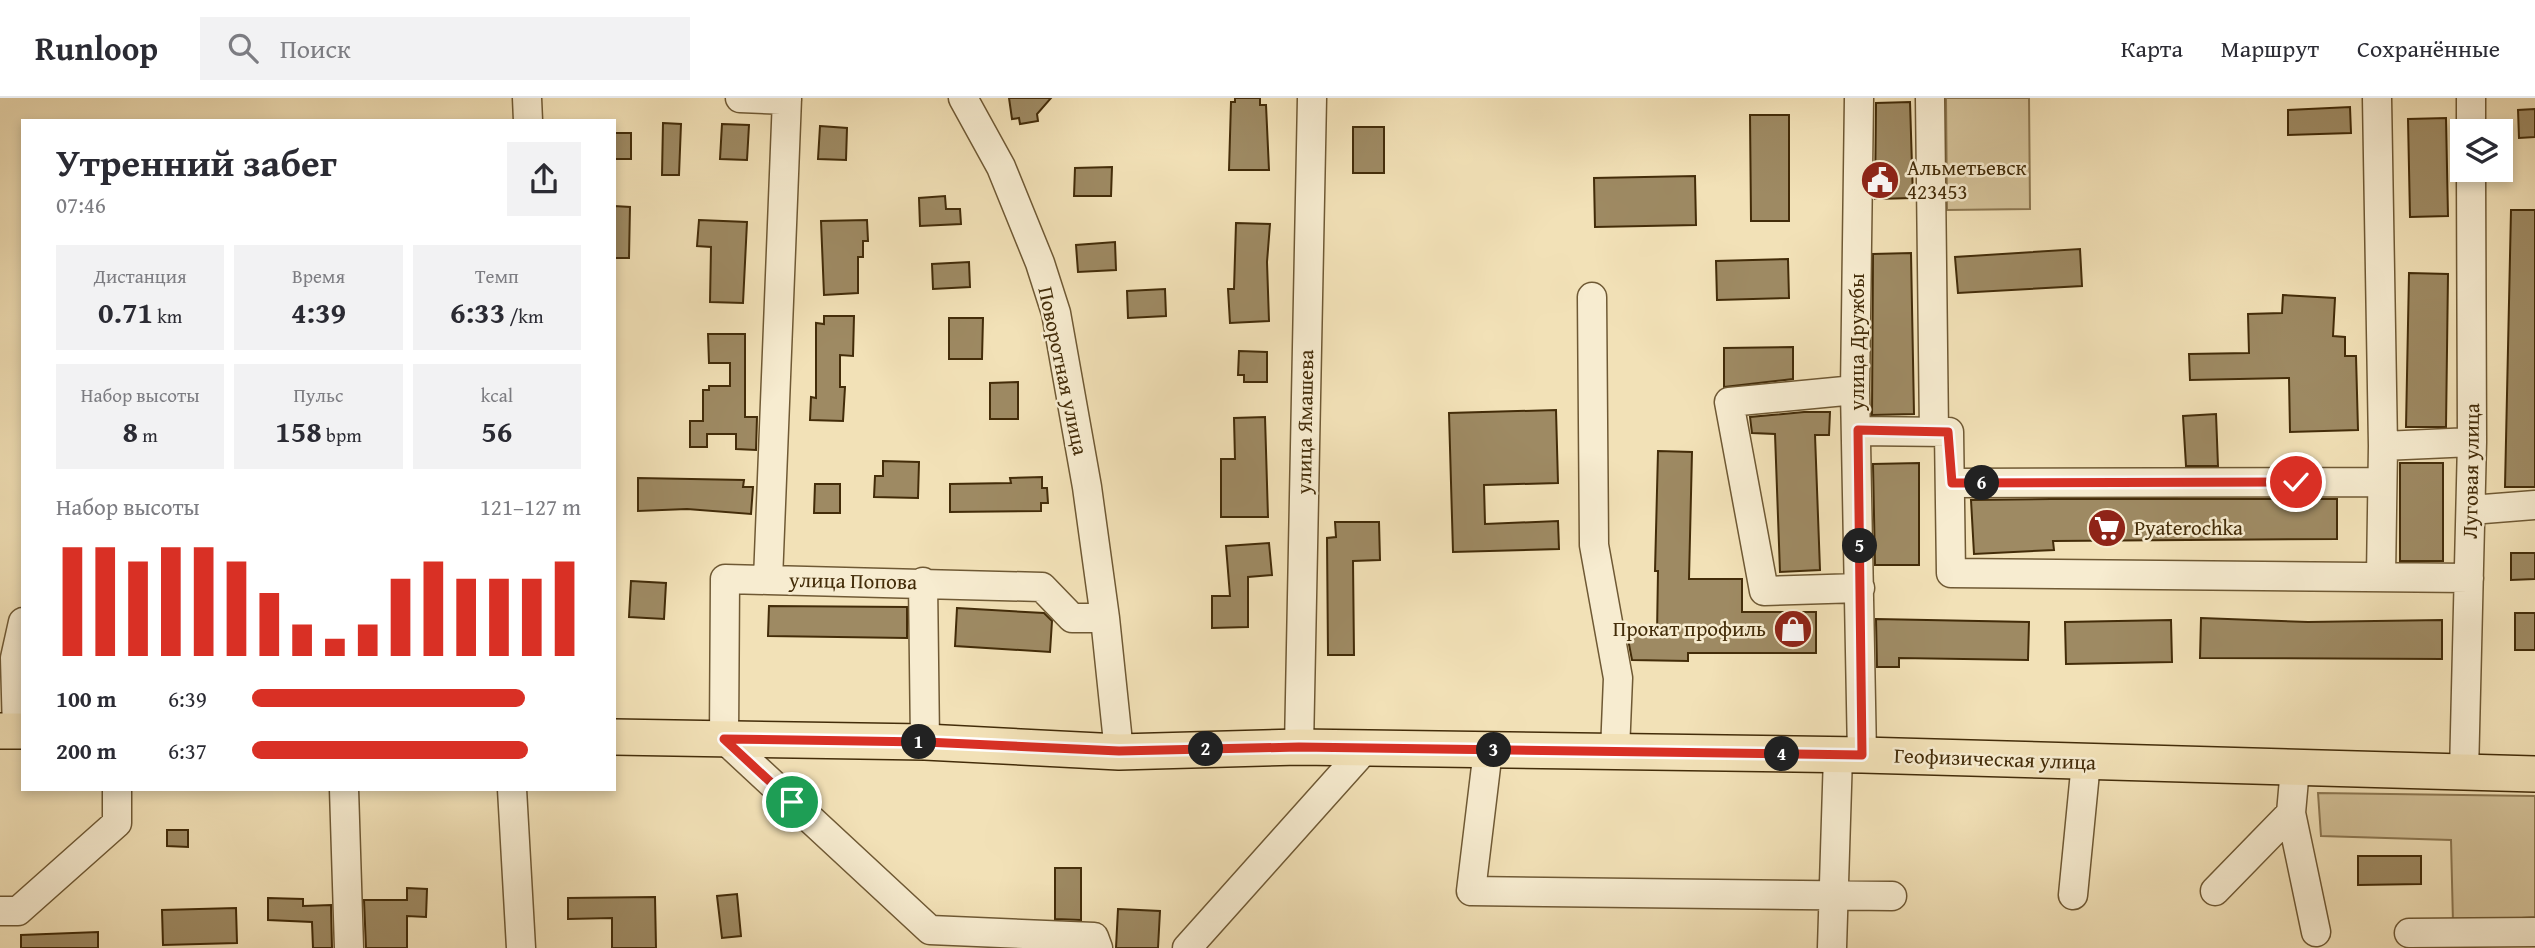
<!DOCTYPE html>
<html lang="ru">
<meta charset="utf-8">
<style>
body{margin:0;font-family:"Gentium Book Plus",serif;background:#f2f2f3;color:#2b2b33;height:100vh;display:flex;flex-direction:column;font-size:26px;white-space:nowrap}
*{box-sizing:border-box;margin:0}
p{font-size:23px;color:#7c7c81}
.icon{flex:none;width:38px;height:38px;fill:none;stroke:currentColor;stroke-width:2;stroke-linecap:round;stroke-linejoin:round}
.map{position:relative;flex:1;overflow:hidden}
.panel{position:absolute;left:21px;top:21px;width:595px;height:672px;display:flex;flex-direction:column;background:#fff;border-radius:0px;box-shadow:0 4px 10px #0003}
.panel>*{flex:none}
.buttons{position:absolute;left:2450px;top:21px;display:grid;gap:14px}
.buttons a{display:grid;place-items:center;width:63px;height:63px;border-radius:0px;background:#fff;box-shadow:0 4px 10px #0003;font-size:35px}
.pin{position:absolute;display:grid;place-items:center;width:60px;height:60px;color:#fff;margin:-30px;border:4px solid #fff;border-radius:50%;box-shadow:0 2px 7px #0007}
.km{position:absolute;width:35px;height:35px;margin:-18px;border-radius:50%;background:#222;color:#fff;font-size:19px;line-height:35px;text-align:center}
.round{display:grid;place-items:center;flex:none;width:74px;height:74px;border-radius:0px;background:#f2f2f3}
.headline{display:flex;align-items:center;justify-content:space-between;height:119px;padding:0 35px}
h1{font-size:38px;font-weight:600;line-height:52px}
.metrics{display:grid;grid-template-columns:repeat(3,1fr);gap:10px;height:119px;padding:7px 35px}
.metrics div{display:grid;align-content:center;border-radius:0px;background:#f2f2f3;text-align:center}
.metrics b{font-size:30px;font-weight:600}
.metrics small{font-size:19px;font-weight:400}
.metrics p{font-size:19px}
.chart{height:196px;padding:14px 35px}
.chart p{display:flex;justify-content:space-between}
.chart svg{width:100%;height:126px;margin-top:7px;stroke:#d93025;stroke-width:6}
ul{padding:0 35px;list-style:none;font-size:23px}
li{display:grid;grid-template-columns:112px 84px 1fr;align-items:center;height:52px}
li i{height:18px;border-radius:9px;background:#d93025}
header{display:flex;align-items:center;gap:42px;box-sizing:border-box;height:98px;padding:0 35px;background:#fff;border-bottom:2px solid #e1e1e2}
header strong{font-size:33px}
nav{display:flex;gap:38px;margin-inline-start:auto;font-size:24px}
.search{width:490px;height:63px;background:#f2f2f3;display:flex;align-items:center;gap:18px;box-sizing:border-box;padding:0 24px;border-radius:0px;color:#7c7c81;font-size:26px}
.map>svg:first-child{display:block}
.green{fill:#d4c299;stroke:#8c7751;stroke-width:2}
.building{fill:#9e8a63;stroke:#432c09;stroke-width:2}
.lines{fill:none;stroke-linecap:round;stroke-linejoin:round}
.minor-casing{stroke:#6f5934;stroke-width:31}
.major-casing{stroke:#432c09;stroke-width:38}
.minor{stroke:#f7ecd0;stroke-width:28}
.major{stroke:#f2e1b7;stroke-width:35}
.route-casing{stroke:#fff;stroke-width:14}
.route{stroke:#d93025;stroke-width:9}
.labels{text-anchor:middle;stroke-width:5;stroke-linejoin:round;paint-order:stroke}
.poi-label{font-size:21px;fill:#432c09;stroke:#f7ecd0;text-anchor:start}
.street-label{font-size:21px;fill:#432c09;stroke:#f7ecd0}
</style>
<header>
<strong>Runloop</strong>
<div class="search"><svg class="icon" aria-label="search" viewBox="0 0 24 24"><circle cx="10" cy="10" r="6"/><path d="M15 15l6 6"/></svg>Поиск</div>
<nav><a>Карта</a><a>Маршрут</a><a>Сохранённые</a></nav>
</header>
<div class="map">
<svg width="2535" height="850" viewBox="0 0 2535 850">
<rect width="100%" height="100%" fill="#f2e1b7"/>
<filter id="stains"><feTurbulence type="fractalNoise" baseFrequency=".00286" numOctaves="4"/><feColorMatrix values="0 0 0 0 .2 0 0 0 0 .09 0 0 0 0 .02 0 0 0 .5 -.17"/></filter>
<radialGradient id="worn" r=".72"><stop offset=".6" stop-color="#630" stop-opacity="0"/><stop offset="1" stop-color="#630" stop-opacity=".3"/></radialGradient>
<path class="green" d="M1946,0H2029L2030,111L1947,112Z
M2318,695L2535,698V819L2453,825L2451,742L2321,738Z"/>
<path class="building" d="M1009,0H1051L1037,16L1038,23L1020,26L1019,20L1012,21Z
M1235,0H1260V7H1266L1269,72H1229L1231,4H1235Z
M1910,4L1913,100L1875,101L1876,5Z
M2350,9L2351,35L2288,37V12Z
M2535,11V39L2519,40L2518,12Z
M1750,17H1789V123H1751Z
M2446,20L2448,118L2410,119L2408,21Z
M663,25L681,26L679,77H662Z
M722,26L749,27L747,62L720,61Z
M820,28L847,30L846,62L818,61Z
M1353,29H1384V75H1353Z
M614,35H631V61H614Z
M1112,69L1111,98H1074L1075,70Z
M1695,78L1696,127L1595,129L1594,80Z
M945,98L946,111H960L961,126L920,128L919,100Z
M614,108L630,109L629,160H614Z
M2511,112H2535V389H2505Z
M699,122L747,124L743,205L710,204L711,149L697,148Z
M867,122L868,143H863V159H858V195L824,197L821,123Z
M1236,125L1270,126L1267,164L1269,223L1230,225L1228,191H1234Z
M1115,144L1116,172L1078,174L1076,147Z
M2080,151L2082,188L1958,195L1955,159Z
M1911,155L1914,316L1872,317L1873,156Z
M1788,161L1789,200L1717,202L1716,163Z
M969,164L970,189L933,191L932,166Z
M2409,175L2448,176L2446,329H2406Z
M1165,191L1166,218L1128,220L1127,193Z
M2283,197L2335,200L2333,238L2345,239V258H2356L2358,332L2290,334L2289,280L2190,282L2189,256L2249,255L2248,216L2282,215Z
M824,218H854L853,258L840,257V289H845L843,323L810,322L811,299L816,300V225L824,226Z
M949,220H983L982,261H949Z
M708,236H745V319H757L756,352L736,351V336H707V349H690V323H703V292H709V288H730V265H709Z
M1793,249V281L1724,289V250Z
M1239,253L1267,254V284H1244V277H1238Z
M1018,284V321H990V285Z
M1556,312L1558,385L1484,387L1485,426L1558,423L1559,451L1453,454L1449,315Z
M1804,314H1830L1829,337H1815L1820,472L1780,474L1775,336L1752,335L1750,319Z
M2216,316L2218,368H2186L2183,318Z
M1265,319L1268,419H1221V361H1235L1234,320Z
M1658,353L1692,354L1689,481H1742V514H1816V555H1688V563L1632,562L1627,536H1657L1658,473H1655Z
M883,363L919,364L918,400L874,399L875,378H883Z
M1919,365V467H1875L1873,366Z
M2400,365H2443V463H2400Z
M1042,379V390H1047L1048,405H1041V413L950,414V386L1011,385L1010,380Z
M638,380L744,382L743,389H753L751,416L687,411L638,413Z
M815,386H840V415H814Z
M2051,401H2337V441L2053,443L2054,452L1974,456L1971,402Z
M1335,424H1379L1380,462L1353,463L1354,557H1328L1327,440L1336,439Z
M1269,445L1272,477L1248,479V529L1212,530V498H1230L1226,448Z
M2511,455H2535V481L2511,482Z
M631,483L666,485L664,521L629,519Z
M769,508L907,509V540L768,538Z
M957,510L1044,515L1052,523L1050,554L955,548Z
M2515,515H2535V552H2515Z
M2201,520L2308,524L2442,522V561L2200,560Z
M1876,521L2029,524L2028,562L1899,560V569H1877Z
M2171,522L2172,564L2066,566L2065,524Z
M167,732H188V749L167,748Z
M2358,758H2421V786L2358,787Z
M1055,770H1081V822L1055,821Z
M407,790L427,791L426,819L407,818V850H366L364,802H407Z
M737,796L741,838L722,840L717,798Z
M655,799L656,850H612V820L568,821V800Z
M268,800L303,801V808L331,807L332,850H313L312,824L268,822Z
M236,810L237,845L163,847L162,812Z
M1118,811L1160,813L1158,850H1116Z
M98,834V850H21V837Z"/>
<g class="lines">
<g class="minor-casing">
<path id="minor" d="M527,0L528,23
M740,0L787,2
M787,0L768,482L1042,489L1072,520H1105L1119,654
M963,0L1001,69L1040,165L1056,215L1087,389L1105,520
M1859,0L1855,292L1862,657
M1930,0L1934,334
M2377,0L2383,348L2381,479
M2471,0V33
M1592,199L1594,447L1618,580L1615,653
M1855,292L1729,304L1764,493L1860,490
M1858,333L1949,334L1951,475L2469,480
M2383,348L2472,344
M1952,385L2382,384
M2471,412L2535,407
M768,482L725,481L724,641L930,832L1094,839L1098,850
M923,484L925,644
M17,633L15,560L23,524
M1299,649L1312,0
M1488,652L1471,793L1892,798
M2464,675L2472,344L2471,72
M344,691L349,850
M512,691L521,850
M2291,715L2316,834
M2215,793L2291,715L2295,670
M2073,797L2086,664
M0,813H18L117,725V691
M2409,835L2535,834
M1187,850L1366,650
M1832,850L1838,657"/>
</g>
<g class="major-casing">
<path id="major" d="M0,633H23
M614,639L925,644L1119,654L1299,649L1862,657L2535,676"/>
</g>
<use href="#minor" class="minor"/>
<use href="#major" class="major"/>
</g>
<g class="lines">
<g class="route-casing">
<path id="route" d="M792,704L724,641L925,644L1119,653L1299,649L1862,657L1858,332L1948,334L1952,385L2296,384"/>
</g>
<use href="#route" class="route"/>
</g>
<defs>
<g id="civic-disc" transform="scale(2.0125)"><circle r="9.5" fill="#8f2418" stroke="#f7ecd0"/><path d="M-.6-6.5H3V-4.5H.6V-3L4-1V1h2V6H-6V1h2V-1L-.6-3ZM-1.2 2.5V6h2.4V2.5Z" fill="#fff"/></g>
<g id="supermarket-disc" transform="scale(2.0125)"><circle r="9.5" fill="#8f2418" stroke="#f7ecd0"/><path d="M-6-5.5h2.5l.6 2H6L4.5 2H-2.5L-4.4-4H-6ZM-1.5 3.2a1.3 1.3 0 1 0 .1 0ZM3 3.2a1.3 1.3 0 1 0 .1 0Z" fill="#fff"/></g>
<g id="shop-disc" transform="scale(2.0125)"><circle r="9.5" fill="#8f2418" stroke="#f7ecd0"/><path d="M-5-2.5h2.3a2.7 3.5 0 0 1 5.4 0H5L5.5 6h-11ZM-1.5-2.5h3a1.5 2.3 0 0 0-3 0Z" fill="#fff"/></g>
</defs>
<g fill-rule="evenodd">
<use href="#civic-disc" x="1880" y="82"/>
<use href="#supermarket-disc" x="2107" y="430"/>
<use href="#shop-disc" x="1793" y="531"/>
</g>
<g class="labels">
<g class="poi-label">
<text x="1907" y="77">Альметьевск<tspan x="1907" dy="24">423453</tspan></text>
<text x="2134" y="437">Pyaterochka</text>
<text x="1766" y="538" text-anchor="end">Прокат профиль</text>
</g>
<g class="street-label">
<text transform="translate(1857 244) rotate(-90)" y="7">улица Дружбы</text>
<text transform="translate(1063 273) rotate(78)" y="7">Поворотная улица</text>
<text transform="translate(1305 324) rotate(-89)" y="7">улица Ямашева</text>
<text transform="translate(2471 373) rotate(-89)" y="7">Луговая улица</text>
<text transform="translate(853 483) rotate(1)" y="7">улица Попова</text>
<text transform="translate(1995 661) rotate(2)" y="7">Геофизическая улица</text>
</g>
</g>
<rect width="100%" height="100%" filter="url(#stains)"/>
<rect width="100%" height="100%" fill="url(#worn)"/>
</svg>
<div class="buttons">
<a><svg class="icon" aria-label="layers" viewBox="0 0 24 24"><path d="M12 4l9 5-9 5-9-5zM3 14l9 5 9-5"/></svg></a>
</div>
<div class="pin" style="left:792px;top:704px;background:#1e9e55"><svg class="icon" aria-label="arrive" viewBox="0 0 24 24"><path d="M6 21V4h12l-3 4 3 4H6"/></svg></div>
<div class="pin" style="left:2296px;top:384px;background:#d93025"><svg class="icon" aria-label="check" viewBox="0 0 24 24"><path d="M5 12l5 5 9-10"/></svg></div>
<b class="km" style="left:919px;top:644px">1</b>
<b class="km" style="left:1206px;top:651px">2</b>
<b class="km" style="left:1494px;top:652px">3</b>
<b class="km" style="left:1782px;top:656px">4</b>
<b class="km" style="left:1860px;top:448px">5</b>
<b class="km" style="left:1982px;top:385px">6</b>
<section class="panel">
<div class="headline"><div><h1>Утренний забег</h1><p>07:46</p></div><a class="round"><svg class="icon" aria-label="share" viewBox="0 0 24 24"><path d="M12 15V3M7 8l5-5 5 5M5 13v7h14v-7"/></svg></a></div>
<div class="metrics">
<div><p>Дистанция</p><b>0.71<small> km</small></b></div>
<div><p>Время</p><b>4:39</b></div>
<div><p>Темп</p><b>6:33<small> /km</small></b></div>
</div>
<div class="metrics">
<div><p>Набор высоты</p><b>8<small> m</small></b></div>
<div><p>Пульс</p><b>158<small> bpm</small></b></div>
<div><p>kcal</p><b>56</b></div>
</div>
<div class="chart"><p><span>Набор высоты</span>121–127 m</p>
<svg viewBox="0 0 160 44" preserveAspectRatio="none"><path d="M5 44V6M15 44V6M25 44V11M35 44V6M45 44V6M55 44V11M65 44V22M75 44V33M85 44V38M95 44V33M105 44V17M115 44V11M125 44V17M135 44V17M145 44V17M155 44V11"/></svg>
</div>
<ul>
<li><b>100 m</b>6:39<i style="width:83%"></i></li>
<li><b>200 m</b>6:37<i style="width:84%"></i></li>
</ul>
</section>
</div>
